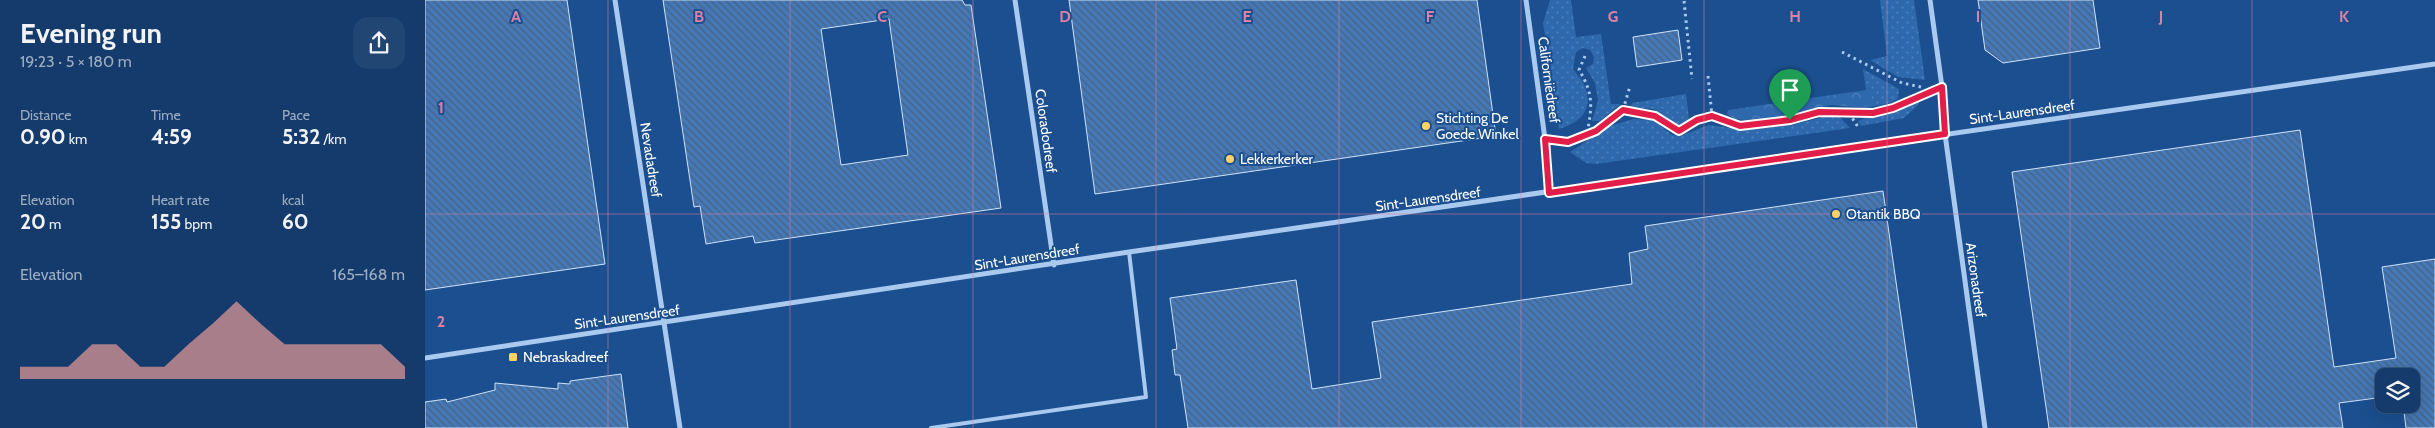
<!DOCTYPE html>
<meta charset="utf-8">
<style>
body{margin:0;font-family:Cabin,sans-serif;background:#214673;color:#f1f3f6;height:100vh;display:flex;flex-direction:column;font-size:19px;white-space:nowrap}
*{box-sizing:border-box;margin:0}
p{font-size:16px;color:#9dadc1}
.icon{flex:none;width:28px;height:28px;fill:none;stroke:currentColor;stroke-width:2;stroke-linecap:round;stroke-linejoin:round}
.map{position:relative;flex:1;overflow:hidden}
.side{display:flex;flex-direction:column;background:#143b6b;width:425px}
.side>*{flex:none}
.buttons{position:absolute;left:1950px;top:368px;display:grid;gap:10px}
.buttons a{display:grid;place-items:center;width:45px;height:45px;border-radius:10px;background:#143b6b;box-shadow:0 5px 20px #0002,0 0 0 1px #33557e;font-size:25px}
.pin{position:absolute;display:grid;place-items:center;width:42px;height:42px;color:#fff;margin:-51px -21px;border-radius:50% 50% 50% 0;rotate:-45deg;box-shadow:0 0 5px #0007}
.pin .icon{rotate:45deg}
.round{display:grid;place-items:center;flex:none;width:52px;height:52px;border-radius:15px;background:#214673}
.overview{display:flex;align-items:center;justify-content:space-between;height:85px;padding:0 20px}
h1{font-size:28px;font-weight:700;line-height:38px}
.figures{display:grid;grid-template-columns:repeat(3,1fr);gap:8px;height:85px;padding:5px 20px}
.figures div{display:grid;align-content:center}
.figures b{font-size:21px;font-weight:700}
.figures small{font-size:14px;font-weight:400}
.figures p{font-size:14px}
.chart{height:140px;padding:10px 20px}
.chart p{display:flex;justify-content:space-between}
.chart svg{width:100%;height:90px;margin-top:5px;fill:#e69b98;opacity:.7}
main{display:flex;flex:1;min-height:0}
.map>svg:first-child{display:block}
.grass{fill:url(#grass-dots)}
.forest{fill:url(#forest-crowns)}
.building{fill:url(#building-back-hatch);stroke:#cfe3fa;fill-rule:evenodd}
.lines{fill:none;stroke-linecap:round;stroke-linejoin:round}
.path{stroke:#a9c9ee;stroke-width:3;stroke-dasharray:2.5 4;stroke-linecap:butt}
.lane{stroke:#a9c9ee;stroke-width:4}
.street{stroke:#a9c9ee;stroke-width:5}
.route-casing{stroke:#fff;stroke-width:10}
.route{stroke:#e11d48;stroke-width:6}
.grid{fill:none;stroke:#dd80a5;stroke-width:1;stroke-opacity:0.55}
.poi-dot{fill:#ffd166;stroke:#1b4f8f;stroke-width:2}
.labels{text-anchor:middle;stroke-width:4;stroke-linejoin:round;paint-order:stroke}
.street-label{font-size:14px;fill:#fff;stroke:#1b4f8f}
.poi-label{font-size:14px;fill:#fff;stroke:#1b4f8f;text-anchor:start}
.grid-label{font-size:16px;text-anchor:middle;font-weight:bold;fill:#dd80a5;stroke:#1b4f8f;stroke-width:4;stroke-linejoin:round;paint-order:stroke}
</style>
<main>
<section class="side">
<div class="overview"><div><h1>Evening run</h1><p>19:23 · 5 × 180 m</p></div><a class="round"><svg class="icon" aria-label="share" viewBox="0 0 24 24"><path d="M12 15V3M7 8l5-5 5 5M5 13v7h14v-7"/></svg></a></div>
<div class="figures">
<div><p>Distance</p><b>0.90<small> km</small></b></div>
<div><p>Time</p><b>4:59</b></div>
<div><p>Pace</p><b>5:32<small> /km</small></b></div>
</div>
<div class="figures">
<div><p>Elevation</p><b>20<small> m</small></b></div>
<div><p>Heart rate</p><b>155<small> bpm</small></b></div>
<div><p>kcal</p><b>60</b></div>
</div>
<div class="chart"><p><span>Elevation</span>165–168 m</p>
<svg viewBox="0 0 160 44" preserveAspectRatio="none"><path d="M0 44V38L10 38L20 38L30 27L40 27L50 38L60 38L70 27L80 17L90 6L100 17L110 27L120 27L130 27L140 27L150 27L160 38V44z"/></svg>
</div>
</section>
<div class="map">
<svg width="2010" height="428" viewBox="0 0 2010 428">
<defs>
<pattern id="grass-dots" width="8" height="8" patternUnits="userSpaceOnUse" patternTransform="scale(1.25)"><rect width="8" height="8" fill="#2e69ad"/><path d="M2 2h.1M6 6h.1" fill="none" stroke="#4d80b9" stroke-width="1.8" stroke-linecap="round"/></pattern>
<pattern id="forest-crowns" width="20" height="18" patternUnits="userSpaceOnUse" patternTransform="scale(1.25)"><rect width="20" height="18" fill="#2e69ad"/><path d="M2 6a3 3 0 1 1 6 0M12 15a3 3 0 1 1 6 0" fill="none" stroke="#4d80b9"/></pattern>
<pattern id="building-back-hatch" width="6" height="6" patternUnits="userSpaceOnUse" patternTransform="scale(1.25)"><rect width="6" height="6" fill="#4478b7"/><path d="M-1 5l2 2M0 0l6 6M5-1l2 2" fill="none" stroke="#486282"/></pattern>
</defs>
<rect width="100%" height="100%" fill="#1b4f8f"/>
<path class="grass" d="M1125,0H1146L1151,37L1176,34L1186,104H1196L1174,121H1167L1173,101L1170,83L1161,68L1168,64L1169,57L1165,50L1158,48L1151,52L1148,69C1151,74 1155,77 1158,82C1170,107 1158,122 1134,129L1118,23Z
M1455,0H1489L1500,80L1473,77L1445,60L1462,56Z
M1438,69L1474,89L1473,99L1462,104L1440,108L1443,105L1445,91L1441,90Z
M1261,94L1264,119L1254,126L1228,109L1205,107L1207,103Z
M1491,100L1494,102L1493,105L1479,118L1436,126L1433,121L1440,118L1468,113Z
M1407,115H1413L1425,128L1171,164L1161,163L1145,152L1185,126L1208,119L1228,120L1247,135L1255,136L1284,125L1321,130L1367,125Z"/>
<path class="forest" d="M1441,90H1445L1447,100L1440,108L1406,105L1371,114L1321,120L1310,119L1302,114L1303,110Z"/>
<path class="building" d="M0,0H142L180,264L0,290Z
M238,0H537L540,5H546L576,208L330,243L328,236L281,244L275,206L269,207ZM464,19L483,155L416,165L396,29Z
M644,0H1052L1071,136L670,194Z
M1553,0H1668L1675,48L1578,63L1560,50Z
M1253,30L1257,60L1212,67L1208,37Z
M1875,130L1909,367L1971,358L1957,267L2010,259V428H1981L1978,404H1986V376H1959V397L1914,403L1918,428H1624L1587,172Z
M1458,191L1492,428H763L755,375H750L747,350L752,349L745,298L871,280L887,389L956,378L947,322L1207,284L1204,253L1223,249L1220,226Z
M196,374L203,428H0V402L21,399L22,402L70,390V383L133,389V383L145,384V381Z"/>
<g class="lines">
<path class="path" d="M1259,1L1267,79
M1417,52L1477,83L1496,87
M1160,56L1154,70C1169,94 1167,107 1162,134
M1283,76L1287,116
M1198,110L1205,86
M1424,113L1433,127
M1139,141L1143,142L1171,131L1198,110L1230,116L1254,131L1273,119L1287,116L1315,126L1365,120L1394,112L1448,113L1468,108L1498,94"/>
<path class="lane" d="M506,428L721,397L704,252"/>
<path class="street" d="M190,0L255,428
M590,0L629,265
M1101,0L1120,139L1125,193
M1505,0L1517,87L1520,134L1560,428
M0,358L704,252L2010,64"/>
</g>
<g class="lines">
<g class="route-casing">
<path id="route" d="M1517,87L1520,134L1124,193L1120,139L1143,142L1171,131L1198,110L1230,116L1254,131L1272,120L1287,116L1315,126L1365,120L1394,112L1448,113L1468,108Z"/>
</g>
<use href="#route" class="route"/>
</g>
<path class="grid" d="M183,0V428M365,0V428M548,0V428M731,0V428M914,0V428M1096,0V428M1279,0V428M1462,0V428M1645,0V428M1827,0V428M0,214H2010"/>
<g class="poi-dot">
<circle cx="1001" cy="126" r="5"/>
<circle cx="805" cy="159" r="5"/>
<circle cx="1411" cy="214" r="5"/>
<rect x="83" y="352" width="10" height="10" rx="2.5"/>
</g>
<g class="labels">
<g class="street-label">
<text transform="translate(1124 80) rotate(82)" y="5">Californiëdreef</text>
<text transform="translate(1597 112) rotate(-8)" y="5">Sint-Laurensdreef</text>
<text transform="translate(621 131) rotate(82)" y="5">Coloradodreef</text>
<text transform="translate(226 160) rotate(81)" y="5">Nevadadreef</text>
<text transform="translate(1003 199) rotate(-8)" y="5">Sint-Laurensdreef</text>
<text transform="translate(602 257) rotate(-9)" y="5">Sint-Laurensdreef</text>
<text transform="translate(1551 280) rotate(82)" y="5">Arizonadreef</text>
<text transform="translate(202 317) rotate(-8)" y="5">Sint-Laurensdreef</text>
</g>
<g class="poi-label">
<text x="1011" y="123">Stichting De<tspan x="1011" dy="16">Goede Winkel</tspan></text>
<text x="815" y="164">Lekkerkerker</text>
<text x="1421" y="219">Otantik BBQ</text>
<text x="98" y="362">Nebraskadreef</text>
</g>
</g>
<g class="grid-label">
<text x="91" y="22">A</text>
<text x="274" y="22">B</text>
<text x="457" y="22">C</text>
<text x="640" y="22">D</text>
<text x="822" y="22">E</text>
<text x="1005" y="22">F</text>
<text x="1188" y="22">G</text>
<text x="1370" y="22">H</text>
<text x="1553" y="22">I</text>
<text x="1736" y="22">J</text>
<text x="1919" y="22">K</text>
<text x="16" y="113">1</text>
<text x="16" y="327">2</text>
</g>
</svg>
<div class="buttons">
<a><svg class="icon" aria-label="layers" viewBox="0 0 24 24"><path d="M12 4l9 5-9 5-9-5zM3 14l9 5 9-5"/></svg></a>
</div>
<div class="pin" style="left:1365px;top:120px;background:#1e9e55"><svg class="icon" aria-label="arrive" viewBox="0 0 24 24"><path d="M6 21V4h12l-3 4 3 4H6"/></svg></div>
</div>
</main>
